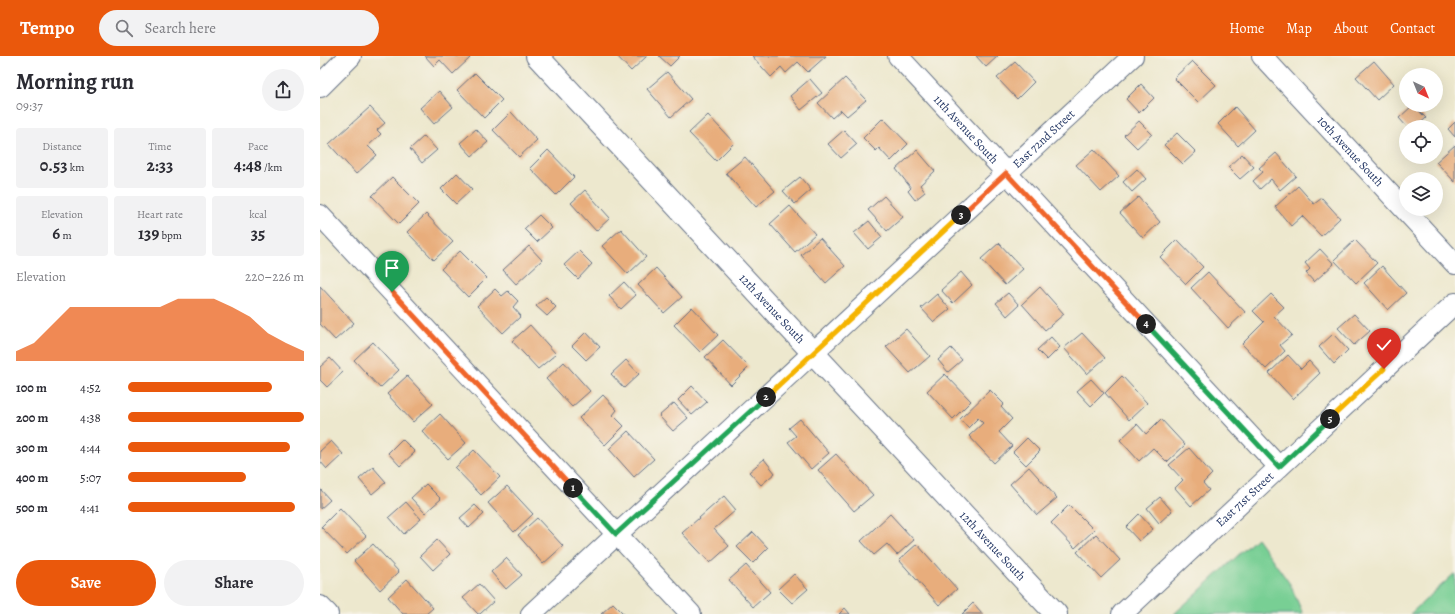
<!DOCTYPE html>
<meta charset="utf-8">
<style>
body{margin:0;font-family:Alegreya,serif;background:#f2f2f3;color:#2b2b33;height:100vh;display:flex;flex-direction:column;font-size:15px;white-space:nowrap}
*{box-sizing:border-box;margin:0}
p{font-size:13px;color:#7c7c81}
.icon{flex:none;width:22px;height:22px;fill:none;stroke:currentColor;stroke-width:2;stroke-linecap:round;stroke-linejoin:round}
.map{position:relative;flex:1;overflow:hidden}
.details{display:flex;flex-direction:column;background:#fff;width:320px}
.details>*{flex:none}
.needle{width:26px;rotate:137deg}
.buttons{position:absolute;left:1079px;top:12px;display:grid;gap:8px}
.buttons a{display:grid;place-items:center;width:44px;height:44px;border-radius:50%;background:#fff;box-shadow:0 4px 16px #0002;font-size:20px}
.pin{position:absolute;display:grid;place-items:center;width:34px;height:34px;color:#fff;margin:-41px -17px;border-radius:50% 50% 50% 0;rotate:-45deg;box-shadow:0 0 4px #0007}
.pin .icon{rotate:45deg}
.km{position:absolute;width:20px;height:20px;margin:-10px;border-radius:50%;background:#222;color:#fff;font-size:11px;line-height:20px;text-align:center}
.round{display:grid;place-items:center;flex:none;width:42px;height:42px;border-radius:21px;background:#f2f2f3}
.headline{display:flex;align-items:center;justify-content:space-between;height:68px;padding:0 16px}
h1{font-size:22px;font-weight:700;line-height:30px}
.stats{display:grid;grid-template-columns:repeat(3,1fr);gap:6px;height:68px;padding:4px 16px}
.stats div{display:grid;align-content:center;border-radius:4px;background:#f2f2f3;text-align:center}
.stats b{font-size:17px;font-weight:700}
.stats small{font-size:11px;font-weight:400}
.stats p{font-size:11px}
.chart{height:112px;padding:8px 16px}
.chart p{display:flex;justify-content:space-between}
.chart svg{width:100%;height:72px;margin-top:4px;fill:#ea580c;opacity:.7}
.action{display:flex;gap:8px;margin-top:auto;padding:8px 16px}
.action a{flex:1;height:46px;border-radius:24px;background:#ea580c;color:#fff;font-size:16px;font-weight:700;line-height:46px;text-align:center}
.action a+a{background:#f2f2f3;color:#2b2b33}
ul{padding:0 16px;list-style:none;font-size:13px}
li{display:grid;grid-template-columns:64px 48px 1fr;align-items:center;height:30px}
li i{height:10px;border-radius:5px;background:#ea580c}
header{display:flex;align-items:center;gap:24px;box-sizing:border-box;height:56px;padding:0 20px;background:#ea580c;color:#fff}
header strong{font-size:19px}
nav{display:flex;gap:22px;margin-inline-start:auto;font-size:14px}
.search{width:280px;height:36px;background:#f2f2f3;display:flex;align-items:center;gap:10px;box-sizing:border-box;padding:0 14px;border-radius:22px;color:#7c7c81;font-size:15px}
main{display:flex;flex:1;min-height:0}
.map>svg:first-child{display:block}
.green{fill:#78cf94;stroke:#4a7f79}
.building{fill:#e8ad7c}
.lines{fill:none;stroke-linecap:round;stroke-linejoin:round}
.minor-casing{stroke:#647085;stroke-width:22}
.tertiary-casing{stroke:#647085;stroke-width:24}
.minor{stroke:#fff;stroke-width:20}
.tertiary{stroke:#fff;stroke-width:22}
.split-1-casing{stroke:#fff;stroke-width:8}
.split-2-casing{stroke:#fff;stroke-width:8}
.split-3-casing{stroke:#fff;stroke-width:8}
.split-4-casing{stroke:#fff;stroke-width:8}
.split-5-casing{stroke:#fff;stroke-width:8}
.split-6-casing{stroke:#fff;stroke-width:8}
.split-1{stroke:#f0652b;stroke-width:5}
.split-2{stroke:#22a559;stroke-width:5}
.split-3{stroke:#f5b400;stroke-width:5}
.split-4{stroke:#f0652b;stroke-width:5}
.split-5{stroke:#22a559;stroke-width:5}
.split-6{stroke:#f5b400;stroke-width:5}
.labels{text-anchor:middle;stroke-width:4;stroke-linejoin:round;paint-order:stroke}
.street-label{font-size:12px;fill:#1b2f5e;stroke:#f7f3e8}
</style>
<header>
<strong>Tempo</strong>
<div class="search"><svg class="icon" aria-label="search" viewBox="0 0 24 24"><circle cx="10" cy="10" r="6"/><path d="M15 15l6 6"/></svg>Search here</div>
<nav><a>Home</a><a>Map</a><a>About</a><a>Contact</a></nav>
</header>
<main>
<section class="details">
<div class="headline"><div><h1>Morning run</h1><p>09:37</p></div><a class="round"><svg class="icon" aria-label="share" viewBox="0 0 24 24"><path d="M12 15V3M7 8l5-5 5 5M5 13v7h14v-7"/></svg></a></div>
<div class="stats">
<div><p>Distance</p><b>0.53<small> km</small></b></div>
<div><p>Time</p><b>2:33</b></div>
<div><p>Pace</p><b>4:48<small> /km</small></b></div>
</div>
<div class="stats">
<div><p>Elevation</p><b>6<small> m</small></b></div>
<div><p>Heart rate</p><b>139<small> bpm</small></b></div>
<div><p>kcal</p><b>35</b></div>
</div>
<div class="chart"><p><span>Elevation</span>220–226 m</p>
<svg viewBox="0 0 160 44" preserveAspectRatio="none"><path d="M0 44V38L10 33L20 22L30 11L40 11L50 11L60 11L70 11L80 11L90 6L100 6L110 6L120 11L130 17L140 27L150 33L160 38V44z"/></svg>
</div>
<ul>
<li><b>100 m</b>4:52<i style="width:82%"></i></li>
<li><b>200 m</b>4:38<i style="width:100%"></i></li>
<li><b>300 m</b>4:44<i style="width:92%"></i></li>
<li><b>400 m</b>5:07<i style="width:67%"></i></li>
<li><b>500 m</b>4:41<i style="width:95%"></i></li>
</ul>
<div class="action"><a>Save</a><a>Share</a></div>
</section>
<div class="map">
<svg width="1135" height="558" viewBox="0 0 1135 558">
<rect width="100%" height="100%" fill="#f7f3e8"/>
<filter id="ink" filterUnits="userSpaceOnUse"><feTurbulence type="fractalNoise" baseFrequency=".025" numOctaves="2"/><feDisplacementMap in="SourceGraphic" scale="8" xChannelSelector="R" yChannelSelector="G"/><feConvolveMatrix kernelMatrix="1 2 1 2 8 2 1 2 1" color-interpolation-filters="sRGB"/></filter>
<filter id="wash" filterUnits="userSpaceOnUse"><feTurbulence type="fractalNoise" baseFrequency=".012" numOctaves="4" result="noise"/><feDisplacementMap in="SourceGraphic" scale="16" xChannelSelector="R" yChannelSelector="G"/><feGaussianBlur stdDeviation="0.9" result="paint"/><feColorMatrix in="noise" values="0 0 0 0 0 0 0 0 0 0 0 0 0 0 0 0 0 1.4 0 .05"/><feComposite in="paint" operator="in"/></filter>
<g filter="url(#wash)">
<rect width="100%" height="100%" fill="#ede8ce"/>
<path class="green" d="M937,482L970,528L983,558H854Z
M1135,517V558H1090Z"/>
<g id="blocks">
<path class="building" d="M105,0H148L150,2L133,18L120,4L114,10Z
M297,0H327L311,15Z
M339,0H360L350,10Z
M432,0H506L488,16L478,6L466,17L461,11L451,21Z
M656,0H678L666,11Z
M872,5L896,29L878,46L854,22Z
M1054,5L1074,28L1057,44L1036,21Z
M695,6L714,26L697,43L677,22Z
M347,16L371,43L351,61L327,33Z
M155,17L182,44L164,62L137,34Z
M525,22L546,44L527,60L521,54L512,62L498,47Z
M490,23L502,37L481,54L470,40Z
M821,28L834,42L819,57L806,43Z
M119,35L133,51L114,68L100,52Z
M1093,49L1106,62L1096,71H1087L1079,62Z
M50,51L65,67L57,74L61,78L48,90L57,99L36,118L9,88Z
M915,51L935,74L918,90L898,68Z
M191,56L217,84L199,101L173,74Z
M388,59L414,87L396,105L369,77Z
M563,62L588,88L571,105L559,92L556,95L543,82Z
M819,65L832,78L817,92L804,79Z
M1135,66V81L1128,73Z
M156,73L168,86L152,100L140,87Z
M524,74L537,88L521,102L508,88Z
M857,77L876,96L863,108L844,89Z
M104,80L117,94L102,107L90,93Z
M1135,89V126L1116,106Z
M774,93L799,120L781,136L756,109Z
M228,94L254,121L236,139L210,112Z
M597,94L615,115L600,129L605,136L595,144L588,135L591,132L576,113Z
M956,97L976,120L960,134L951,123L940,133L933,125L943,116L939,112Z
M922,98L934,111L920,123L908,111Z
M425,101L455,135L436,151L406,117Z
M817,113L826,123L812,136L803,126Z
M137,117L152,133L136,148L121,133Z
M72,121L99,148L79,168L52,140Z
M480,121L491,134L475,148L463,135Z
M978,130L994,148L1002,142L1020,162L1001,180L982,160L971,170L955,151Z
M265,134L290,162L276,175L251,147Z
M564,140L583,161L567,175L548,154Z
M818,141L840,166L823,182L800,157Z
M470,150L495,178L475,196L450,168Z
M106,158L133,186L114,204L87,176Z
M219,159L232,172L217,186L204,173Z
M549,165L562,181L548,193L534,177Z
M301,173L326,201L308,218L282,190Z
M500,182L525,210L506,227L481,199Z
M857,184L883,211L866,228L840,201Z
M1035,184L1057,207L1036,227L1014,204Z
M679,187L703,213L685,229L661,203Z
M209,190L222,204L196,228L183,214Z
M1000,193L1014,208L994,226L986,217L990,213L985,207Z
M140,195L167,222L148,241L121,213Z
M259,195L272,208L258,223L244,209Z
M1062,210L1086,237L1068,254L1044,227Z
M336,212L362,241L344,257L318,229Z
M641,216L652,229L633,247L621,234Z
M888,216L925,256L908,272L871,232Z
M304,226L316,239L301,253L289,240Z
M0,230L34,267L15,284L0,268Z
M720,231L744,258L725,274L702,248Z
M175,233L182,240L188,235L198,245L193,251L201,260L183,277L157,250Z
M688,237L699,249L687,260L676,247Z
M617,238L630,253L614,266L601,252Z
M951,238L964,251L954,260L972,279L960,289L965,295L946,313L922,288L944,266L933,255Z
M226,241L236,251L227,260L216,250Z
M372,251L398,279L380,296L354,269Z
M1034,258L1050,275L1034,289L1018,272Z
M210,269L236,298L218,313L192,285Z
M586,273L610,300L590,317L566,291Z
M266,276L280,291L266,304L252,290Z
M762,277L785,302L767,318L744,292Z
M1013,278L1028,294L1014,308L999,291Z
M731,281L740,291L727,304L717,294Z
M403,284L429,311L411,329L385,301Z
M53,286L79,314L60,332L34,304Z
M631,292L642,304L628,316L618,304Z
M968,299L981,313L989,305L1000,317L973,343L949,317Z
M10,302L23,316L7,331L0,324V311Z
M306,304L319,318L304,332L291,318Z
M244,306L270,335L252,351L226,323Z
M625,318L651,345L633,363L607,335Z
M87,320L113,348L93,366L67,338Z
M802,320L827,347L809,364L785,337Z
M771,323L784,337L771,350L757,335Z
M372,330L387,346L372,359L358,344Z
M670,334L684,348L681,351L692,363L679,376L692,390L674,407L649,380L663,367L658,362L648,372L640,363Z
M283,339L297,354L293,359L304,370L285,389L259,362Z
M354,347L368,362L353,375L339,360Z
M120,358L146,387L128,403L102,375Z
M480,363L509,397L491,413L468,386L476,380L469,372Z
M841,363L865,389L847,406L833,392L819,405L800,384L817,368L826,378Z
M308,375L334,403L314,421L289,393Z
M707,382L720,395L706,409L693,396Z
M82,383L95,396L80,410L68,397Z
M11,385L23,398L7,413L0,405V395Z
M869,392L892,418L883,427L889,434L871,450L855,432L863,424L849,409Z
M154,394L180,421L161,439L135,412Z
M516,398L553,439L534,455L498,414Z
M444,403L455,417L441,429L429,416Z
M53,411L66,426L52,438L39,423Z
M709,411L737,442L717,459L690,428Z
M106,428L121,443L105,457L91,442Z
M187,430L213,458L194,476L168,447Z
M0,433L10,444L0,453Z
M404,440L416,454L394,473L409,490L390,507L362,477Z
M840,441L852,455L839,467L827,452Z
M86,446L101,463L84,478L69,461Z
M155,449L164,458L149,472L140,462Z
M749,449L774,474L755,492L731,467Z
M20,452L46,480L27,498L1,471Z
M570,458L594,484L577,499L567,488L554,499L541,485Z
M819,458L833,473L819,485L806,471Z
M217,462L243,490L223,508L198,479Z
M433,476L448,492L433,507L417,491Z
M776,478L800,504L781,522L757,496Z
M117,484L130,498L113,514L100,500Z
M53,488L79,516L60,534L34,505Z
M597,488L637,533L619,549L579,504Z
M186,502L202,519L186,533L171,516Z
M426,509L450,536L433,551L409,524Z
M474,518L488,533L472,547L458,533Z
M87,523L113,552L106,558H83L68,541Z
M159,528L174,545L160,558H158L143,542Z
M293,547L304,558H281Z
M653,547L663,558H642Z
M525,552L530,558H519Z"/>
</g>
</g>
<g filter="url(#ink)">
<use href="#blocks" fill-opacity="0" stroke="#647085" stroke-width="1"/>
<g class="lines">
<g class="minor-casing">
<g id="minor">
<path id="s1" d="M578,0L959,411"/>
<path id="s2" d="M942,0L1135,208"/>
<path d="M0,159L371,558"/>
<path d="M0,550L8,558"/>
<path id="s3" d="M211,558L813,0"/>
<path id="s4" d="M802,558L1135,247"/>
</g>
</g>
<g class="tertiary-casing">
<g id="tertiary">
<path id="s5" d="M217,0L736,558"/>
<path d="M0,30L30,0"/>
</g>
</g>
<use href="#minor" class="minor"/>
<use href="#tertiary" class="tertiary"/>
</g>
</g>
<g class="lines" filter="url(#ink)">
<g class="split-1-casing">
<path id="split-1" d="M72,236L253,432"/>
</g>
<g class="split-2-casing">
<path id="split-2" d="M253,432L296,478L446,341"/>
</g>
<g class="split-3-casing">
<path id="split-3" d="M446,341L641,159"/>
</g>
<g class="split-4-casing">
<path id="split-4" d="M641,159L686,117L826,268"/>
</g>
<g class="split-5-casing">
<path id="split-5" d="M826,268L959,411L1010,363"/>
</g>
<g class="split-6-casing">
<path id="split-6" d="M1010,363L1064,313"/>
</g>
<use href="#split-1" class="split-1"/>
<use href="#split-2" class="split-2"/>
<use href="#split-3" class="split-3"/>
<use href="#split-4" class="split-4"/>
<use href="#split-5" class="split-5"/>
<use href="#split-6" class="split-6"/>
</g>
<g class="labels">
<g class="street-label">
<text dy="4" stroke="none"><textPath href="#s1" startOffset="100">11th Avenue South</textPath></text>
<text dy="4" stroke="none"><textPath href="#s3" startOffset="699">East 72nd Street</textPath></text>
<text dy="4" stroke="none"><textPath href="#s2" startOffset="130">10th Avenue South</textPath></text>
<text dy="4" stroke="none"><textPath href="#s5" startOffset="345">12th Avenue South</textPath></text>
<text dy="4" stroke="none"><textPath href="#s4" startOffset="168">East 71st Street</textPath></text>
<text dy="4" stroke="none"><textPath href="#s5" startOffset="669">12th Avenue South</textPath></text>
</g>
</g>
</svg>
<div class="buttons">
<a><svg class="needle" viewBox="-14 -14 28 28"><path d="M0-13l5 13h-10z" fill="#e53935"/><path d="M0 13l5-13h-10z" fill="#7c7c81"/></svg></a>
<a><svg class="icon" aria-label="locate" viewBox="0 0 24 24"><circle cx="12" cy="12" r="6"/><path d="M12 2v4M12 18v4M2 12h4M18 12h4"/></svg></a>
<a><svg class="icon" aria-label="layers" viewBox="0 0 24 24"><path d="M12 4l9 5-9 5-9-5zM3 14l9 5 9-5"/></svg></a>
</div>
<div class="pin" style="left:72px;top:236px;background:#1e9e55"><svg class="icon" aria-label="arrive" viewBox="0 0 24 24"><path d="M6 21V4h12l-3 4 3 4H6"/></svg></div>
<div class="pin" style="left:1064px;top:313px;background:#d93025"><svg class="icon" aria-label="check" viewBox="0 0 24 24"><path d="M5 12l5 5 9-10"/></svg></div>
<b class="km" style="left:253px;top:432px">1</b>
<b class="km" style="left:446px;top:341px">2</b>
<b class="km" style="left:641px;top:159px">3</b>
<b class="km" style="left:826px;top:268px">4</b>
<b class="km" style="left:1010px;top:363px">5</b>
</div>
</main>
